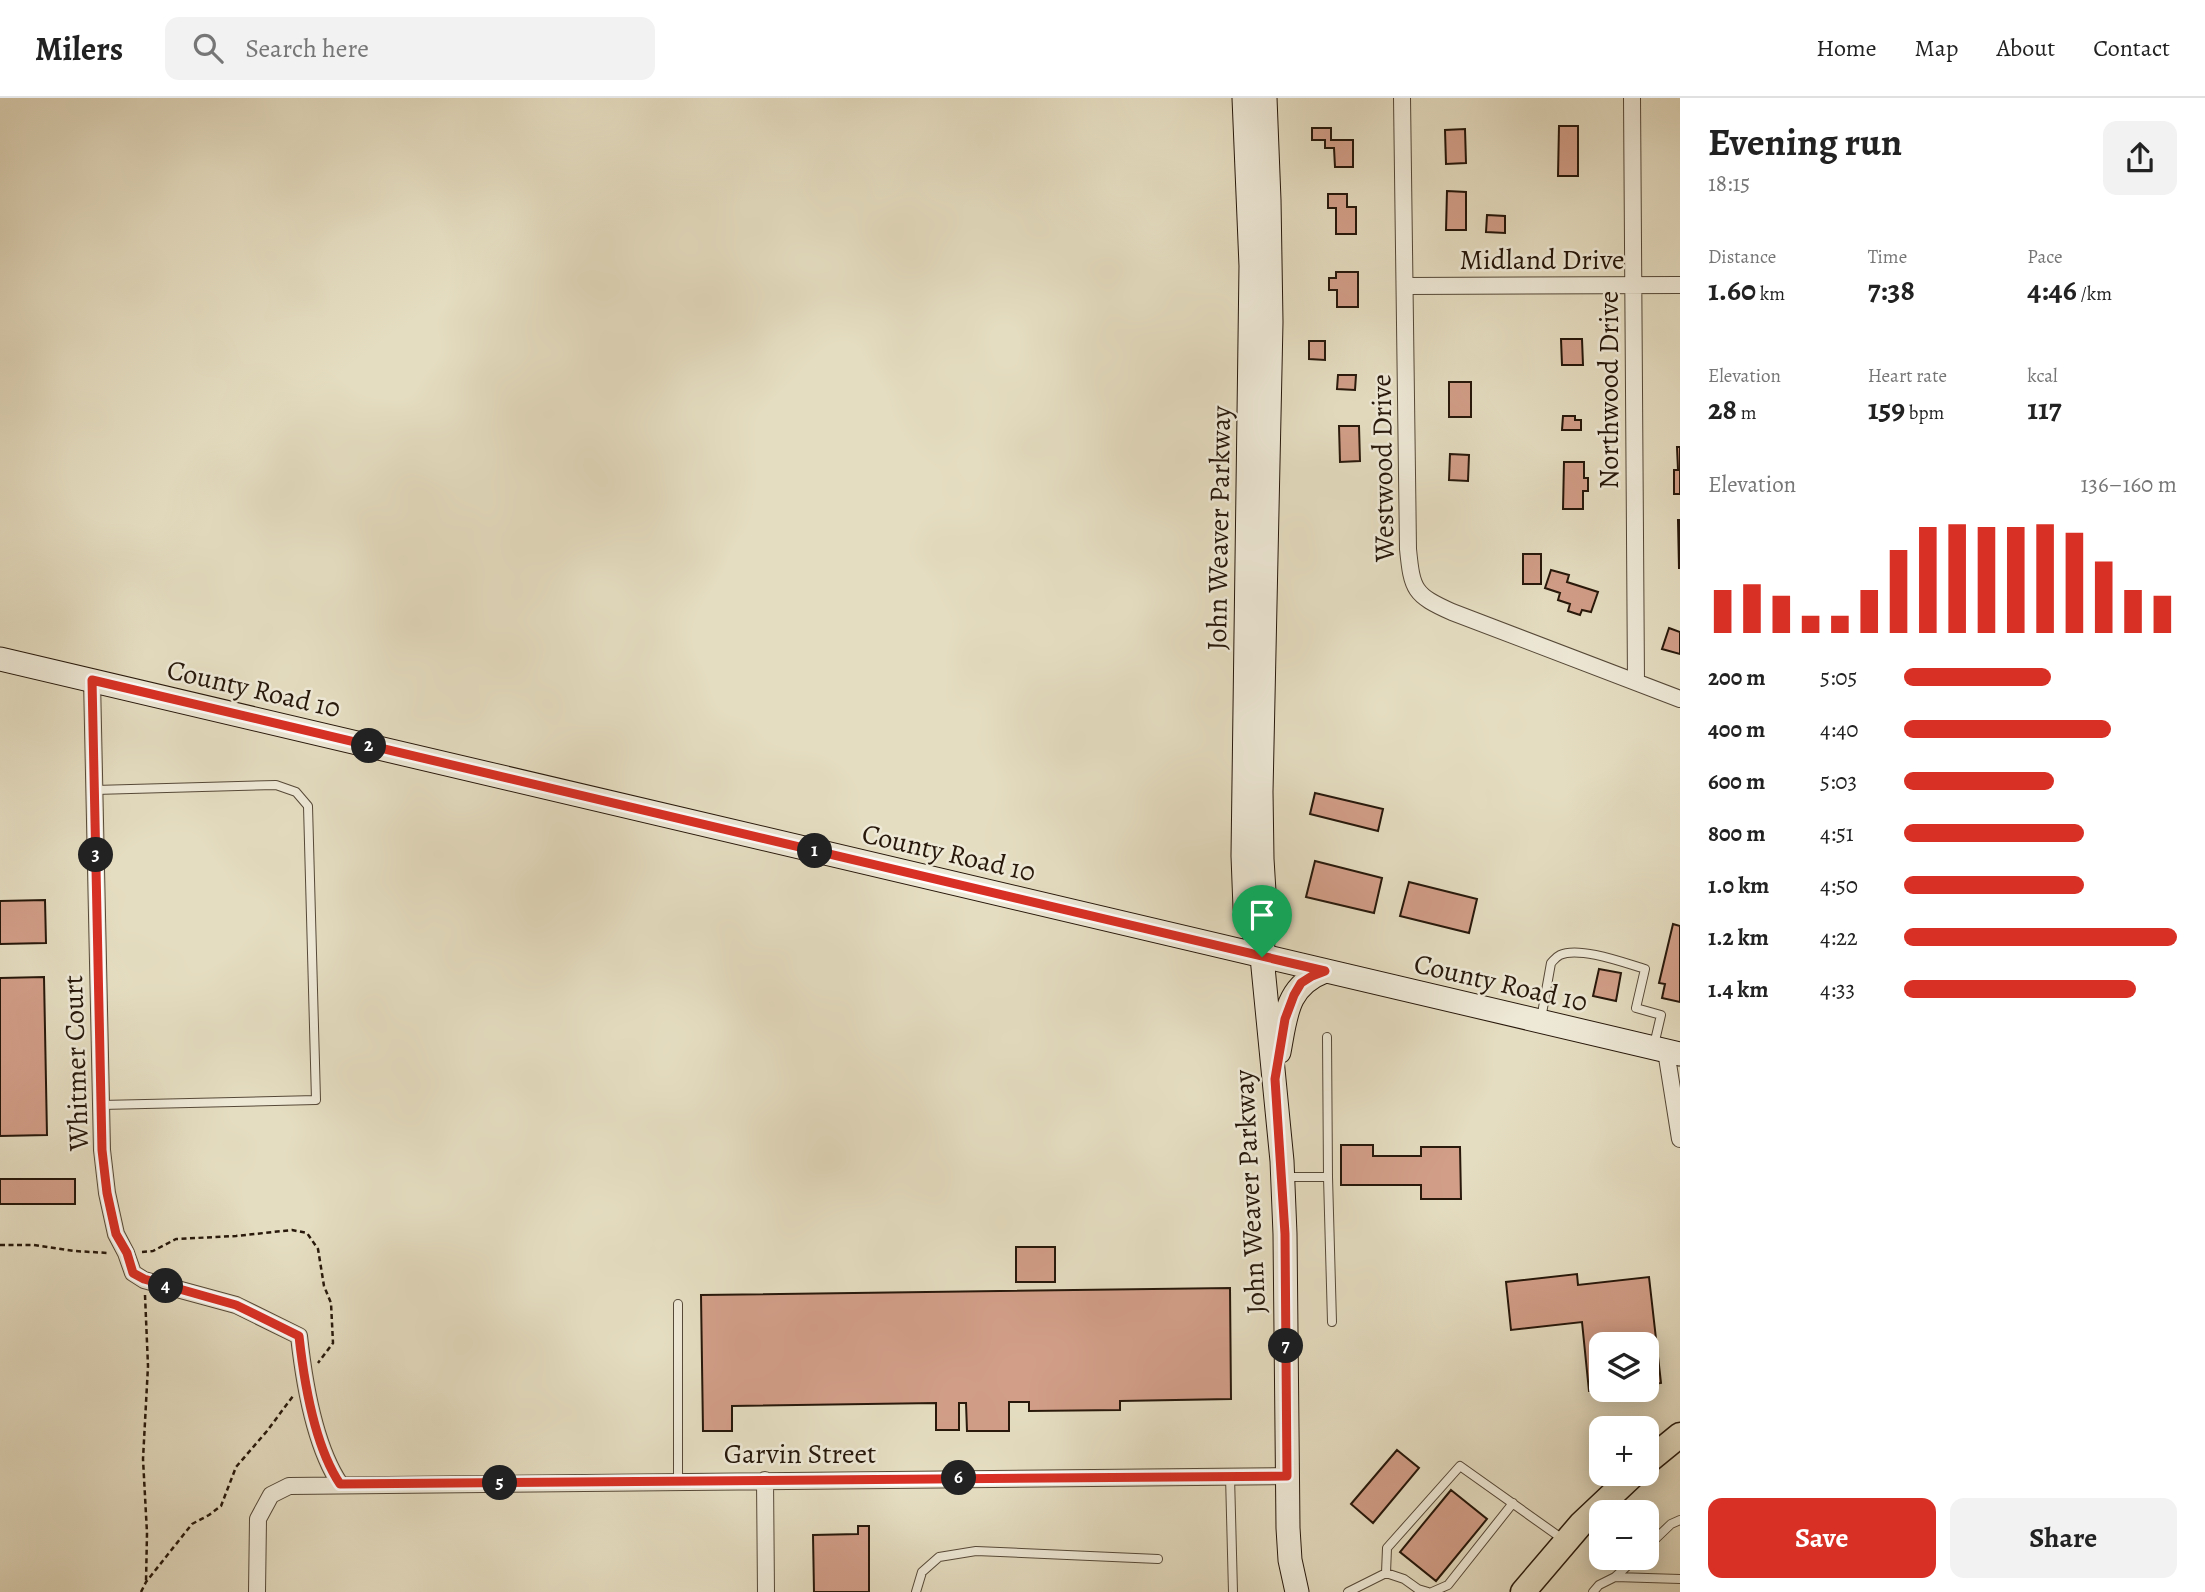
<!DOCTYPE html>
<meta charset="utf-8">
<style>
body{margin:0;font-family:Alegreya,serif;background:#f2f2f2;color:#222;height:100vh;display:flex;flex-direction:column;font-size:26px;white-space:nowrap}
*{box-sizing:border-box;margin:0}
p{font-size:23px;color:#767676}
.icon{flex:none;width:38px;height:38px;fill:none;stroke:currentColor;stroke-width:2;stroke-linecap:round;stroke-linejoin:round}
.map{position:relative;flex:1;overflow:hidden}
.drawer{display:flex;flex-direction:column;background:#fff;width:525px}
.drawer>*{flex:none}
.controls{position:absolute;left:1589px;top:1234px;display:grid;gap:14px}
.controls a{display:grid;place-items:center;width:70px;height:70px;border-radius:14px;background:#fff;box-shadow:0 4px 18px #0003;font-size:35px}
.pin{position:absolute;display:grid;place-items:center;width:60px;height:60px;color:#fff;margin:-72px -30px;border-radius:50% 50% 50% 0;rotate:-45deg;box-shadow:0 0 7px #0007}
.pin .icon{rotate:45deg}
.km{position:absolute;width:35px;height:35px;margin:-18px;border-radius:50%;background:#222;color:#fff;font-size:19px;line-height:35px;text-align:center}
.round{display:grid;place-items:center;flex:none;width:74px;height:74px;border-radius:14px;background:#f2f2f2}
.overview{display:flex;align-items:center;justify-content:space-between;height:119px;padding:0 28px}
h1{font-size:38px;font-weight:700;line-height:52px}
.metrics{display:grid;grid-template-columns:repeat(3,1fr);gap:10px;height:119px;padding:7px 28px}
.metrics div{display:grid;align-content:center}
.metrics b{font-size:30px;font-weight:700}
.metrics small{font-size:19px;font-weight:400}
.metrics p{font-size:19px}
.chart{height:196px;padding:14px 28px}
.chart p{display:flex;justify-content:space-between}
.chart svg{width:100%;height:126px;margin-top:7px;stroke:#d93025;stroke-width:6}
.button{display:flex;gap:14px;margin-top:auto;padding:14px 28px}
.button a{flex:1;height:80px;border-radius:14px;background:#d93025;color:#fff;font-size:28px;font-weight:700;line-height:80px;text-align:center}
.button a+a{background:#f2f2f2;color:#222}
ul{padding:0 28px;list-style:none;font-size:23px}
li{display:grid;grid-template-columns:112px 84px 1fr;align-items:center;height:52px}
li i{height:18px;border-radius:9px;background:#d93025}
header{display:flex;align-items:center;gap:42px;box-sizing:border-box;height:98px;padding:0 35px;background:#fff;border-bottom:2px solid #e0e0e0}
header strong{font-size:33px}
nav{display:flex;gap:38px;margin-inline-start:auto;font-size:24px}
.search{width:490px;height:63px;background:#f2f2f2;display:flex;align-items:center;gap:18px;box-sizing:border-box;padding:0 24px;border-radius:14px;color:#767676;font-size:26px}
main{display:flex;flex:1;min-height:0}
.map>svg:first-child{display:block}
.building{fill:#d29e88;stroke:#27180b;stroke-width:2}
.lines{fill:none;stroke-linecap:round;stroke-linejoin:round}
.lane-casing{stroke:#564938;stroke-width:10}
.street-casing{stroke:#564938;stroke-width:18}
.secondary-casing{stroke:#27180b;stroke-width:25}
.primary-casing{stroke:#27180b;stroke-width:27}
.path{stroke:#27180b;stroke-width:2.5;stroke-dasharray:5 3.5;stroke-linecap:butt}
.lane{stroke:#eee9d7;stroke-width:8}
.street{stroke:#eee9d7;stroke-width:16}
.secondary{stroke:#eee9d7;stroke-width:23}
.primary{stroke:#e5ddc1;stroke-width:24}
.route-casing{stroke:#fff;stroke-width:14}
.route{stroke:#d93025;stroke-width:9}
.labels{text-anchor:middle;stroke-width:5;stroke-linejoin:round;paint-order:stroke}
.street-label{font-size:28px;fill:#27180b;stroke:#eee9d7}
</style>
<header>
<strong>Milers</strong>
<div class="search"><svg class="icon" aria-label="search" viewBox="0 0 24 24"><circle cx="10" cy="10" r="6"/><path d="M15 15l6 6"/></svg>Search here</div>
<nav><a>Home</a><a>Map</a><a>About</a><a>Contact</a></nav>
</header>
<main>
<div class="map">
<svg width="1680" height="1494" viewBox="0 0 1680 1494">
<rect width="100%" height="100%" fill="#e5ddc1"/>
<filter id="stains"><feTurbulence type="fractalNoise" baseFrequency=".00286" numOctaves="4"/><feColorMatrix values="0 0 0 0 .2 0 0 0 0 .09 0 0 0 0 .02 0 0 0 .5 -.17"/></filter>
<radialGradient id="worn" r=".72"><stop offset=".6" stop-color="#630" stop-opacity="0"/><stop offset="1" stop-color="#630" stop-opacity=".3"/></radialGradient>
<path class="building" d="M1559,28H1578V78H1558Z
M1312,30H1331V42H1353V69H1335L1334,50H1325V42H1312Z
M1465,31L1466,65L1446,66L1445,32Z
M1447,93L1466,94V132H1446Z
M1328,96H1347V109H1356V136H1336V110H1328Z
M1487,117L1505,118V135L1486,134Z
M1336,174H1358V209H1337V192H1329V180H1336Z
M1561,241H1582L1583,267H1562Z
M1309,243H1325V262L1309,261Z
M1338,277H1356L1355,292L1337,291Z
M1449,284H1471V319H1449Z
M1563,318H1575V322H1581V332H1562Z
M1339,328H1359L1360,363L1340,364Z
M1677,349H1680V396H1674V372H1678Z
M1450,356L1469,357L1468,383L1449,382Z
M1564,364H1584V380H1588V393H1583V411H1563Z
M1678,422H1680V470H1679Z
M1523,456H1541V486H1523Z
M1551,472L1569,477L1567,484L1598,494L1591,514L1582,512L1580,517L1568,513L1570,506L1558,502L1560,495L1545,490Z
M1669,530L1680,534V556L1662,551Z
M1315,695L1383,711L1378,733L1310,716Z
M1315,763L1382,780L1374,815L1306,799Z
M1409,784L1477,801L1469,835L1400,818Z
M45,802L46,845L0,846V803Z
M1673,826L1680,828V904L1662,900L1665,886L1659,885Z
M1599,871L1621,875L1616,903L1593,898Z
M44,879L47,1037L0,1038V880Z
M1341,1047H1373V1058H1421V1049H1460L1461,1101H1421V1087H1341Z
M0,1081H75V1106H0Z
M1016,1149H1055V1184H1016Z
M1577,1176L1578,1187L1649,1179L1661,1285L1647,1287V1246H1601V1292H1604L1589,1293L1582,1224L1511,1232L1506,1184Z
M1230,1190L1231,1301L1120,1303V1312L1029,1313V1304H1009V1333H967L966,1305H959V1332H936V1305L732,1308V1333H703L701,1197Z
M1397,1352L1419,1370L1373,1425L1351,1406Z
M1451,1392L1487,1421L1436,1483L1400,1454Z
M858,1428H869V1494H814L813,1437L858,1436Z"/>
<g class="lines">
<g class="lane-casing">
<path id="lane" d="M95,692L276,687L296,694L308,708L316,1002L101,1007
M1541,921L1551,865C1554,862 1556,859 1560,857C1579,848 1625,865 1645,871L1636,910L1661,917L1654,947
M1285,1079H1328L1327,939
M1328,1079L1332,1224
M678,1206V1383
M1230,1378L1233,1494
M1647,1449L1671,1426L1680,1422
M1636,1460L1615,1479L1680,1481
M1386,1475L1404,1481L1418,1491L1428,1494
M916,1494L922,1474L939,1459L976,1453L1158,1461
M1348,1494L1386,1475L1387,1450L1460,1368L1564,1442
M1432,1494L1448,1487L1513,1405
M1593,1494L1599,1487L1615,1479"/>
</g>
<g class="street-casing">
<path id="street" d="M1402,0L1408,451C1412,492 1414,497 1452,514L1680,601
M1632,0L1636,584
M1405,188L1680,187
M92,582L102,1052L107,1095L116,1136L126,1155L133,1175L144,1182L236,1207L299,1238C304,1284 314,1347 340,1386
M1666,953L1680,1041
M765,1382L766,1494
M257,1494L258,1421L271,1397L289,1388L1287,1378"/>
</g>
<g class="secondary-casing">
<path id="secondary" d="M1244,0L1251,168L1243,758L1245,810L1259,849
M1265,0L1269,102L1271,224L1261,694L1262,761L1265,810L1262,859L1282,1063L1285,1136L1288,1430L1290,1462L1297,1494
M0,561L1680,956
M1279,954C1286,918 1286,888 1325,873"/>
</g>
<g class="primary-casing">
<path id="primary" d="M1647,1364L1680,1337
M1523,1494L1581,1426L1634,1376"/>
</g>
<path class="path" d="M0,1147H34L74,1153L108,1155
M142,1154L153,1153L176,1141L236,1138L292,1132L307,1135L318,1151L324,1188L331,1205L333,1245L318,1265
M145,1197L148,1268L143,1361L147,1435L146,1484
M141,1494L146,1484L192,1426L209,1417L221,1408L236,1369L267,1333L293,1298"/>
<use href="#lane" class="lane"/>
<use href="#street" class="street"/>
<use href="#secondary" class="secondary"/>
<use href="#primary" class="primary"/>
</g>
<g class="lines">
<g class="route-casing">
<path id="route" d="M92,582L1325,873L1312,878L1301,885L1294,897L1285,921L1275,981L1285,1136L1287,1378L340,1386C314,1347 304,1284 299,1238L236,1207L144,1181L133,1175L127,1155L116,1136L107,1095L102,1052Z"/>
</g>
<use href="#route" class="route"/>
</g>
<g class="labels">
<g class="street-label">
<text x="1542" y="171">Midland Drive</text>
<text transform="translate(1608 292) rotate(-90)" y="10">Northwood Drive</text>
<text transform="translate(1382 370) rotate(-91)" y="10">Westwood Drive</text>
<text transform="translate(1218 430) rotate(-89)" y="10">John Weaver Parkway</text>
<text transform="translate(254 590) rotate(13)" y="10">County Road 10</text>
<text transform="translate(949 754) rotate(13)" y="10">County Road 10</text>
<text transform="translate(1501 884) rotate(13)" y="10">County Road 10</text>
<text transform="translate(75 965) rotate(-92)" y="10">Whitmer Court</text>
<text transform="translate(1249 1094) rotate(-93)" y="10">John Weaver Parkway</text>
<text x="800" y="1365">Garvin Street</text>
</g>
</g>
<rect width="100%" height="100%" filter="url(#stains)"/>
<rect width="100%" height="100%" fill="url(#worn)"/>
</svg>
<div class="controls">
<a><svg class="icon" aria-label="layers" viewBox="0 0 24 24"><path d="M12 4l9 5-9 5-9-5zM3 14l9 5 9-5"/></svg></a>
<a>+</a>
<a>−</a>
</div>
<div class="pin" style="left:1262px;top:859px;background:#1e9e55"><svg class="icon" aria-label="arrive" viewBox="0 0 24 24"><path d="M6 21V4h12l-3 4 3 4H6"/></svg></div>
<b class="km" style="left:815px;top:753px">1</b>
<b class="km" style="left:369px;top:648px">2</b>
<b class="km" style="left:96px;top:757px">3</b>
<b class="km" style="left:166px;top:1188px">4</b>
<b class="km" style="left:500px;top:1385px">5</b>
<b class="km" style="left:959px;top:1380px">6</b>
<b class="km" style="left:1286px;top:1248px">7</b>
</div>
<section class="drawer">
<div class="overview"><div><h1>Evening run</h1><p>18:15</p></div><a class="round"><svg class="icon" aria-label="share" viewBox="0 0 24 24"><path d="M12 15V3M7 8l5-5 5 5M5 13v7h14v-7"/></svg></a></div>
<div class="metrics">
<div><p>Distance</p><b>1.60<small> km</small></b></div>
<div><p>Time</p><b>7:38</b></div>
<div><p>Pace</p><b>4:46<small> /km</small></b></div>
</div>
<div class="metrics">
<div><p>Elevation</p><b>28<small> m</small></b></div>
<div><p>Heart rate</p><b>159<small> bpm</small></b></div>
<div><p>kcal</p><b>117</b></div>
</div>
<div class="chart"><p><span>Elevation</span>136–160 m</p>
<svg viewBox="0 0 160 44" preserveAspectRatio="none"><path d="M5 44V29M15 44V27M25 44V31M35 44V38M45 44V38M55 44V29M65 44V15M75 44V7M85 44V6M95 44V7M105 44V7M115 44V6M125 44V9M135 44V19M145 44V29M155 44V31"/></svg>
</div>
<ul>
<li><b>200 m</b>5:05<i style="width:54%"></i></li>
<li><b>400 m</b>4:40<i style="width:76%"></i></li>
<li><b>600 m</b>5:03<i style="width:55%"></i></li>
<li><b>800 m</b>4:51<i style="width:66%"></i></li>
<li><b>1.0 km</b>4:50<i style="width:66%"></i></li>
<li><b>1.2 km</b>4:22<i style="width:100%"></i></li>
<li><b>1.4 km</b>4:33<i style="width:85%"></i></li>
</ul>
<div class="button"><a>Save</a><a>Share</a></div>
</section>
</main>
